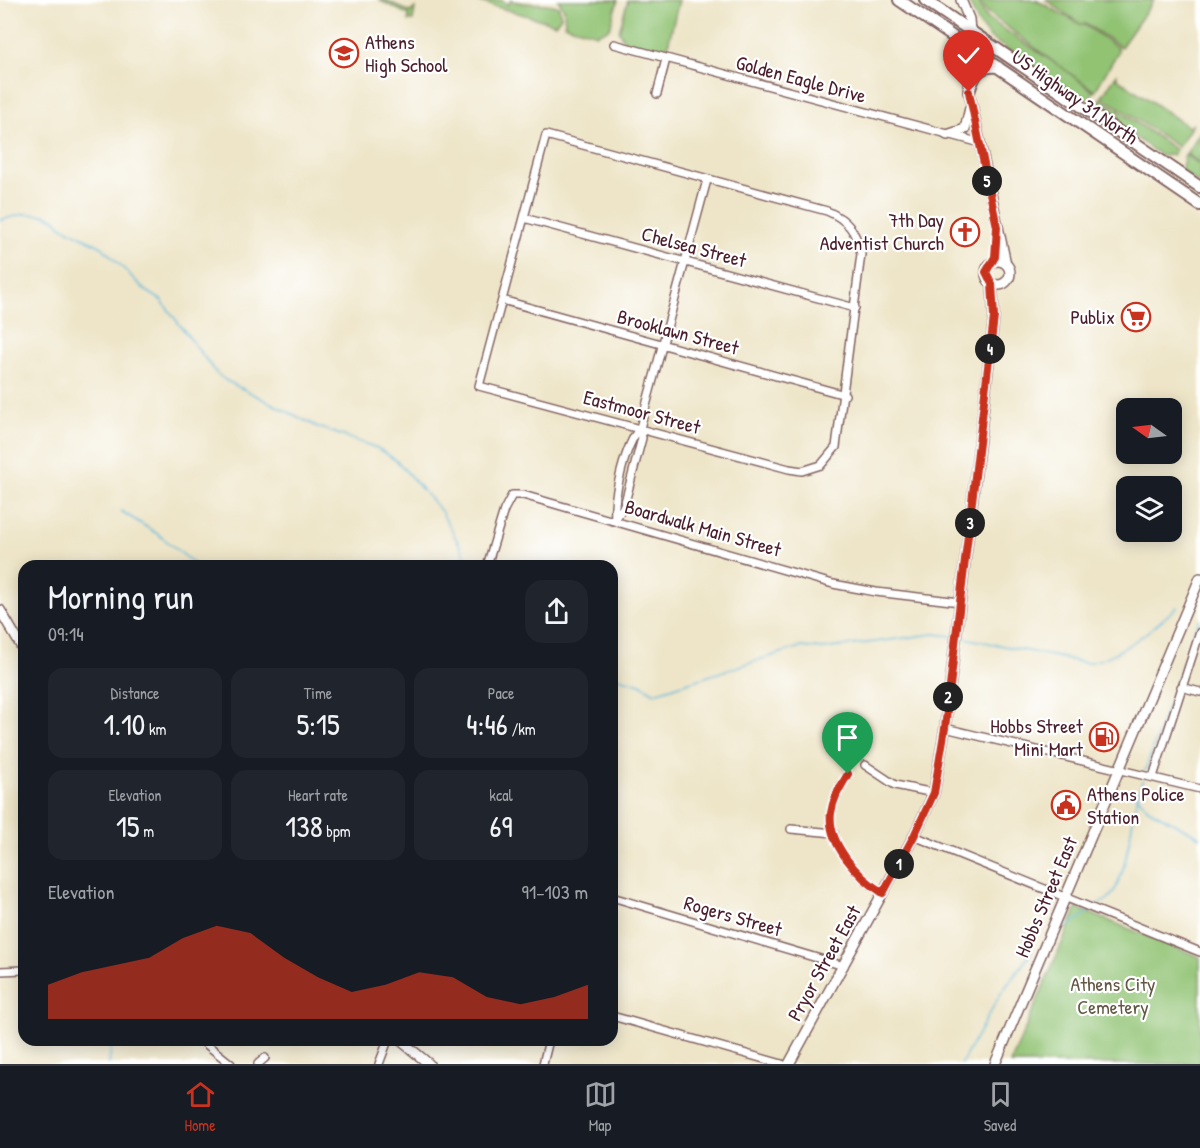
<!DOCTYPE html>
<meta charset="utf-8">
<style>
body{margin:0;font-family:"Patrick Hand",sans-serif;background:#20242c;color:#f1f3f6;height:100vh;display:flex;flex-direction:column;font-size:22px;white-space:nowrap}
*{box-sizing:border-box;margin:0}
p{font-size:20px;color:#9ea1a6}
.icon{flex:none;width:33px;height:33px;fill:none;stroke:currentColor;stroke-width:2;stroke-linecap:round;stroke-linejoin:round}
.map{position:relative;flex:1;overflow:hidden}
.side{position:absolute;left:18px;top:560px;width:600px;height:486px;display:flex;flex-direction:column;background:#171b24;border-radius:18px;box-shadow:0 3px 15px #0003}
.side>*{flex:none}
.needle{width:39px;rotate:284deg}
.controls{position:absolute;left:1116px;top:398px;display:grid;gap:12px}
.controls a{display:grid;place-items:center;width:66px;height:66px;border-radius:12px;background:#171b24;box-shadow:0 3px 15px #0003;font-size:30px}
.pin{position:absolute;display:grid;place-items:center;width:51px;height:51px;color:#fff;margin:-62px -26px;border-radius:50% 50% 50% 0;rotate:-45deg;box-shadow:0 0 6px #0007}
.pin .icon{rotate:45deg}
.km{position:absolute;width:30px;height:30px;margin:-15px;border-radius:50%;background:#222;color:#fff;font-size:16px;line-height:30px;text-align:center}
.round{display:grid;place-items:center;flex:none;width:63px;height:63px;border-radius:18px;background:#20242c}
.overview{display:flex;align-items:center;justify-content:space-between;height:102px;padding:0 30px}
h1{font-size:33px;font-weight:600;line-height:45px}
.stats{display:grid;grid-template-columns:repeat(3,1fr);gap:9px;height:102px;padding:6px 30px}
.stats div{display:grid;align-content:center;border-radius:15px;background:#20242c;text-align:center}
.stats b{font-size:30px;font-weight:600}
.stats small{font-size:16px;font-weight:400}
.stats p{font-size:16px}
.chart{height:168px;padding:12px 30px}
.chart p{display:flex;justify-content:space-between}
.chart svg{width:100%;height:108px;margin-top:6px;fill:#c8321e;opacity:.7}
.dock{display:flex;justify-content:space-around;align-items:center;height:84px;border-top:2px solid #363941;background:#171b24;font-size:16px;color:#9ea1a6}
.dock a{display:grid;justify-items:center;gap:3px}
.dock .on{color:#c8321e}
.map>svg:first-child{display:block}
.green{fill:#91c373;stroke:#6e714f;stroke-width:1.5}
.lines{fill:none;stroke-linecap:round;stroke-linejoin:round}
.stream{stroke:#5fb7dc;stroke-width:1.5}
.street-casing{stroke:#836462;stroke-width:10}
.secondary-casing{stroke:#836462;stroke-width:12}
.primary-casing{stroke:#836462;stroke-width:14}
.street{stroke:#fff;stroke-width:7}
.secondary{stroke:#fff;stroke-width:9}
.primary{stroke:#fff;stroke-width:10}
.route-casing{stroke:#fff;stroke-width:12}
.route{stroke:#c8321e;stroke-width:8}
.labels{text-anchor:middle;stroke-width:4.5;stroke-linejoin:round;paint-order:stroke}
.poi-label{font-size:20px;fill:#4a1f2b;stroke:#fff;text-anchor:end}
.street-label{font-size:20px;fill:#4a1f2b;stroke:#fff}
.park-label{font-size:20px;fill:#635844;stroke:#fff}
</style>
<div class="map">
<svg width="1200" height="1064" viewBox="0 0 1200 1064">
<rect width="100%" height="100%" fill="#fff"/>
<filter id="ink" filterUnits="userSpaceOnUse"><feTurbulence type="fractalNoise" baseFrequency=".0167" numOctaves="2"/><feDisplacementMap in="SourceGraphic" scale="12" xChannelSelector="R" yChannelSelector="G"/><feConvolveMatrix kernelMatrix="1 2 1 2 8 2 1 2 1" color-interpolation-filters="sRGB"/></filter>
<filter id="wash" filterUnits="userSpaceOnUse"><feTurbulence type="fractalNoise" baseFrequency=".008" numOctaves="4" result="noise"/><feDisplacementMap in="SourceGraphic" scale="24" xChannelSelector="R" yChannelSelector="G"/><feGaussianBlur stdDeviation="1.35" result="paint"/><feColorMatrix in="noise" values="0 0 0 0 0 0 0 0 0 0 0 0 0 0 0 0 0 1.4 0 .05"/><feComposite in="paint" operator="in"/></filter>
<g filter="url(#wash)">
<rect width="100%" height="100%" fill="#eee5c8"/>
<path class="green" d="M379,0H386L410,12L415,8L413,21H408L409,15Z
M473,0H501L508,5L511,0C527,7 545,0 559,7L561,17L555,24Z
M558,0H618L610,28L597,34L565,25L564,9Z
M628,0H679L666,53L624,41L619,31Z
M968,0H978L986,17L1059,66L986,11L980,0H1036L1082,25L1046,0H1154L1121,47L1084,23L1083,24L1118,48V52L1095,91L1060,66L1094,92L1086,100L990,38L979,24Z
M1117,74V78L1189,127L1193,124L1178,147L1102,96Z
M1101,98L1176,150L1172,155L1162,156L1100,113L1097,107Z
M1200,132V163L1186,154Z
M1185,155L1200,165V184L1181,171Z
M1077,908L1200,957V1064H1010Z"/>
<g class="lines">
<path class="stream" d="M0,220L24,214L45,215L55,219L61,226L102,247L145,290L161,300L216,373L225,380L318,427L377,448L397,461L441,511L471,566
M121,511L159,535L197,566
M960,637L1086,663C1115,660 1155,627 1177,607
M612,676L640,684L655,693L800,647L823,649L934,634L952,636
M1145,771L1194,631L1200,620
M1137,795L1148,809L1200,837
M1095,905C1099,903 1105,902 1108,899C1130,879 1130,809 1143,779
M1066,928L1090,911
M107,1040L111,1048L109,1064
M961,1064L1001,993L1032,952"/>
</g>
</g>
<g filter="url(#ink)">
<g class="lines">
<g class="street-casing">
<path id="street" d="M614,44L981,143
M657,94L666,59
M546,135L827,211C848,220 856,231 861,254L836,447L821,465L802,471L789,469L479,386Z
M524,218L855,308
M502,300L845,395
M615,519C613,496 625,445 640,428
M615,520L624,506L642,438L640,428L707,180
M487,566L504,510L512,495H523L833,584L876,592L960,602
M1181,687L1200,692
M945,728L1200,789
M865,765L895,785L934,793
M848,774C841,786 833,798 831,813C827,844 859,878 883,893
M1153,777L1200,632
M791,829L834,833
M914,836L1200,952
M612,897L844,966
M0,971L24,970
M612,1016L782,1064
M201,1040L231,1064
M258,1064L265,1058
M379,1064L388,1040
M543,1064L549,1040"/>
</g>
<g class="secondary-casing">
<path id="secondary" d="M961,0L969,19L970,32L966,63L969,92L1006,264
M947,135L965,129L970,108
M986 273a12 12 0 1 1 24 0a12 12 0 1 1-24 0Z
M0,610L24,651
M400,1040L429,1064
M789,1064L914,836L934,793L945,728L984,404L994,317L992,284
M995,1064L1200,578"/>
</g>
<g class="primary-casing">
<path id="primary" d="M899,0L1200,205
M925,0L1200,187
M969,92C974,75 979,65 998,67"/>
</g>
<use href="#street" class="street"/>
<use href="#secondary" class="secondary"/>
<use href="#primary" class="primary"/>
</g>
</g>
<g class="lines" filter="url(#ink)">
<g class="route-casing">
<path id="route" d="M848,774C841,786 833,798 831,813C827,844 859,878 883,893L914,836L934,793L945,728L994,317L992,284L986,272L995,257L997,227L969,92"/>
</g>
<use href="#route" class="route"/>
</g>
<defs>
<g id="school-ring" transform="scale(1.5)"><circle r="9.5" fill="#fff" stroke="#c8321e" stroke-width="1.5"/><path d="M0-5L7-2L0 1L-7-2ZM-4 1L0 2.5L4 1V4Q0 6-4 4Z" fill="#c8321e"/></g>
<g id="church-ring" transform="scale(1.5)"><circle r="9.5" fill="#fff" stroke="#c8321e" stroke-width="1.5"/><path d="M-1.2-6h2.4v3.5h3.3v2.4h-3.3V6h-2.4V-.1h-3.3v-2.4h3.3Z" fill="#c8321e"/></g>
<g id="supermarket-ring" transform="scale(1.5)"><circle r="9.5" fill="#fff" stroke="#c8321e" stroke-width="1.5"/><path d="M-6-5.5h2.5l.6 2H6L4.5 2H-2.5L-4.4-4H-6ZM-1.5 3.2a1.3 1.3 0 1 0 .1 0ZM3 3.2a1.3 1.3 0 1 0 .1 0Z" fill="#c8321e"/></g>
<g id="fuel-ring" transform="scale(1.5)"><circle r="9.5" fill="#fff" stroke="#c8321e" stroke-width="1.5"/><path d="M-5.5-6h7V0h2V4h1.3V-2.5L3-4.5l.8-.8L6-3V5H2.5V1h-1V6h-7ZM-4.2-4.7v3.2H.2V-4.7Z" fill="#c8321e"/></g>
<g id="civic-ring" transform="scale(1.5)"><circle r="9.5" fill="#fff" stroke="#c8321e" stroke-width="1.5"/><path d="M-.6-6.5H3V-4.5H.6V-3L4-1V1h2V6H-6V1h2V-1L-.6-3ZM-1.2 2.5V6h2.4V2.5Z" fill="#c8321e"/></g>
</defs>
<g fill-rule="evenodd">
<use href="#school-ring" x="344" y="53"/>
<use href="#church-ring" x="965" y="232"/>
<use href="#supermarket-ring" x="1136" y="317"/>
<use href="#fuel-ring" x="1104" y="737"/>
<use href="#civic-ring" x="1066" y="805"/>
</g>
<g class="labels">
<g class="poi-label">
<text x="365" y="49" text-anchor="start">Athens<tspan x="365" dy="23">High School</tspan></text>
<text x="944" y="227">7th Day<tspan x="944" dy="23">Adventist Church</tspan></text>
<text x="1115" y="324">Publix</text>
<text x="1083" y="733">Hobbs Street<tspan x="1083" dy="23">Mini Mart</tspan></text>
<text x="1087" y="801" text-anchor="start">Athens Police<tspan x="1087" dy="23">Station</tspan></text>
</g>
<g class="street-label">
<text transform="translate(801 79) rotate(15)" y="7">Golden Eagle Drive</text>
<text transform="translate(1075 97) rotate(35)" y="7">US Highway 31 North</text>
<text transform="translate(694 247) rotate(15)" y="7">Chelsea Street</text>
<text transform="translate(678 332) rotate(15)" y="7">Brooklawn Street</text>
<text transform="translate(642 412) rotate(15)" y="7">Eastmoor Street</text>
<text transform="translate(703 528) rotate(16)" y="7">Boardwalk Main Street</text>
<text transform="translate(1046 897) rotate(-67)" y="7">Hobbs Street East</text>
<text transform="translate(733 916) rotate(16)" y="7">Rogers Street</text>
<text transform="translate(824 963) rotate(-61)" y="7">Pryor Street East</text>
</g>
<g class="park-label">
<text x="1113" y="991">Athens City<tspan x="1113" dy="23">Cemetery</tspan></text>
</g>
</g>
</svg>
<div class="controls">
<a><svg class="needle" viewBox="-14 -14 28 28"><path d="M0-13l5 13h-10z" fill="#e53935"/><path d="M0 13l5-13h-10z" fill="#9ea1a6"/></svg></a>
<a><svg class="icon" aria-label="layers" viewBox="0 0 24 24"><path d="M12 4l9 5-9 5-9-5zM3 14l9 5 9-5"/></svg></a>
</div>
<div class="pin" style="left:848px;top:774px;background:#1e9e55"><svg class="icon" aria-label="arrive" viewBox="0 0 24 24"><path d="M6 21V4h12l-3 4 3 4H6"/></svg></div>
<div class="pin" style="left:969px;top:92px;background:#d93025"><svg class="icon" aria-label="check" viewBox="0 0 24 24"><path d="M5 12l5 5 9-10"/></svg></div>
<b class="km" style="left:899px;top:864px">1</b>
<b class="km" style="left:948px;top:697px">2</b>
<b class="km" style="left:970px;top:523px">3</b>
<b class="km" style="left:990px;top:349px">4</b>
<b class="km" style="left:987px;top:181px">5</b>
<section class="side">
<div class="overview"><div><h1>Morning run</h1><p>09:14</p></div><a class="round"><svg class="icon" aria-label="share" viewBox="0 0 24 24"><path d="M12 15V3M7 8l5-5 5 5M5 13v7h14v-7"/></svg></a></div>
<div class="stats">
<div><p>Distance</p><b>1.10<small> km</small></b></div>
<div><p>Time</p><b>5:15</b></div>
<div><p>Pace</p><b>4:46<small> /km</small></b></div>
</div>
<div class="stats">
<div><p>Elevation</p><b>15<small> m</small></b></div>
<div><p>Heart rate</p><b>138<small> bpm</small></b></div>
<div><p>kcal</p><b>69</b></div>
</div>
<div class="chart"><p><span>Elevation</span>91–103 m</p>
<svg viewBox="0 0 160 44" preserveAspectRatio="none"><path d="M0 44V30L10 25L20 22L30 19L40 11L50 6L60 9L70 19L80 27L90 33L100 30L110 25L120 27L130 35L140 38L150 35L160 30V44z"/></svg>
</div>
</section>
</div>
<nav class="dock">
<a class="on"><svg class="icon" aria-label="home" viewBox="0 0 24 24"><path d="M3 11l9-7 9 7M6 9v11h12V9"/></svg>Home</a>
<a><svg class="icon" aria-label="map" viewBox="0 0 24 24"><path d="M3 6l6-2 6 2 6-2v14l-6 2-6-2-6 2zM9 4v14M15 6v14"/></svg>Map</a>
<a><svg class="icon" aria-label="saved" viewBox="0 0 24 24"><path d="M7 4h10v16l-5-4-5 4z"/></svg>Saved</a>
</nav>
